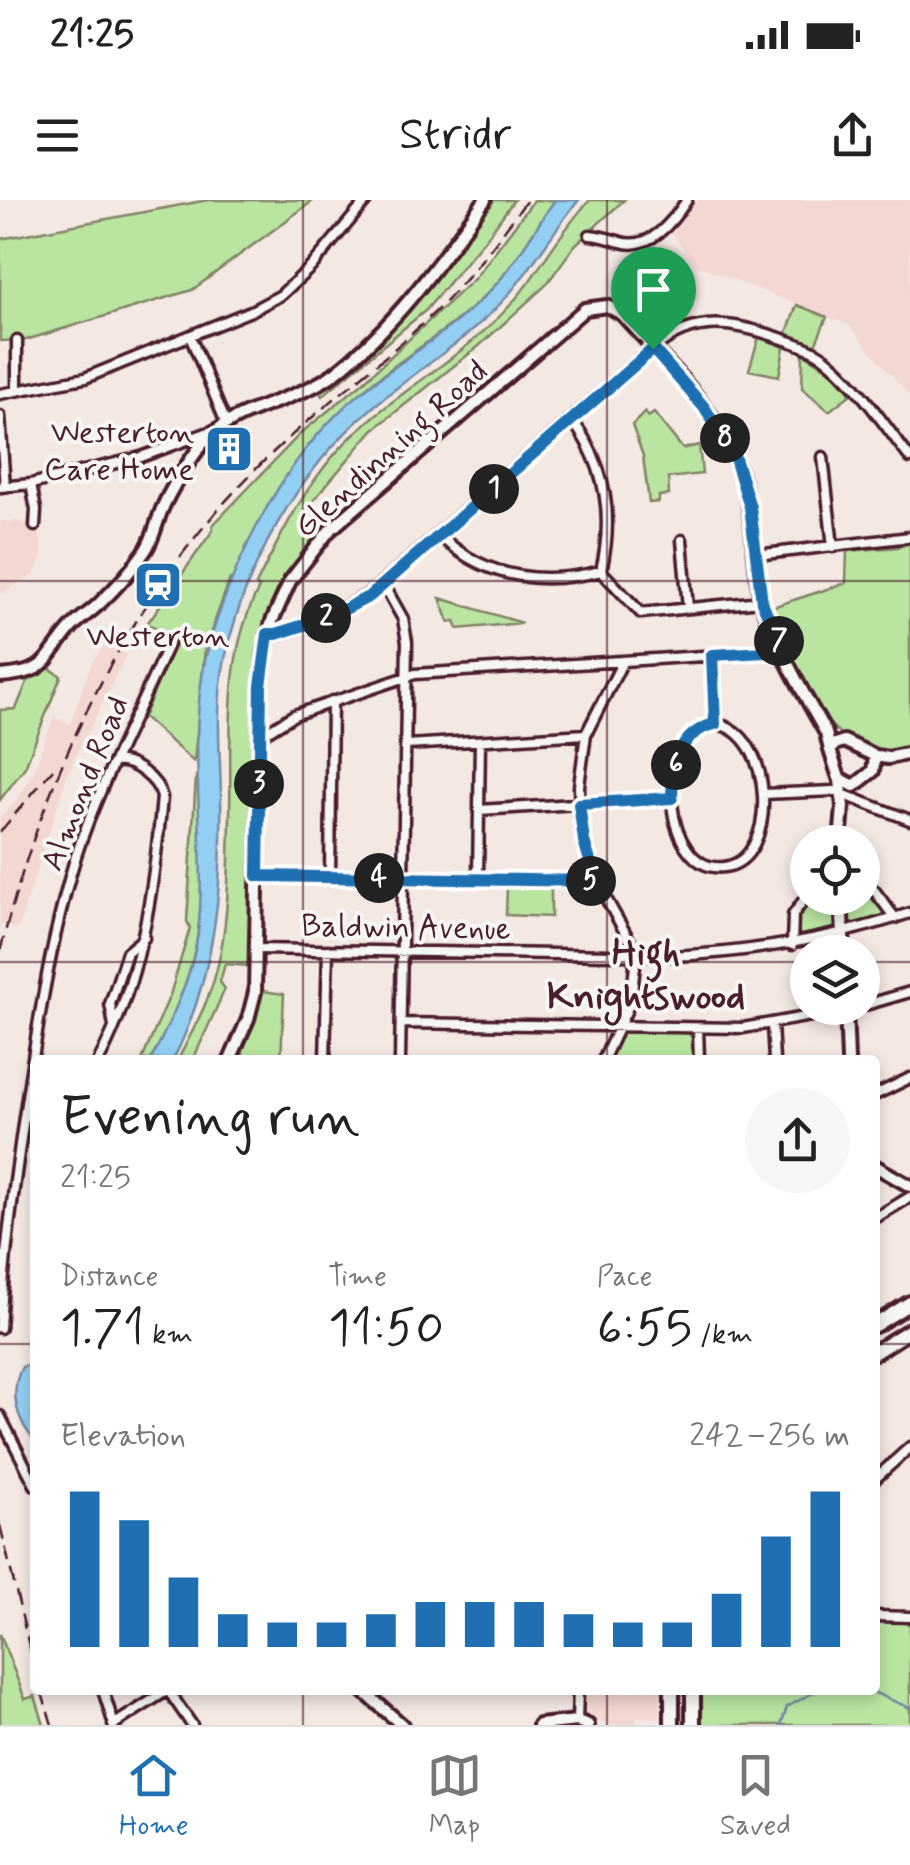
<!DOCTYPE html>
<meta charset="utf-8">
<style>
body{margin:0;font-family:Mynerve,sans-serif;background:#f6f6f6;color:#222;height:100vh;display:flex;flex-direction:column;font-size:38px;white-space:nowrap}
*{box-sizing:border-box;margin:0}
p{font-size:32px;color:#767676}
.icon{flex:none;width:55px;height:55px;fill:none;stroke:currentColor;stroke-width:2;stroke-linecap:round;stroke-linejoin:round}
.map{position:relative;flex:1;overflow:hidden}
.panel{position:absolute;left:30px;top:855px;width:850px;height:640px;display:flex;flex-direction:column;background:#fff;border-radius:10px;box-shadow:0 5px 15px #0003}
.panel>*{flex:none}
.buttons{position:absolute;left:790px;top:625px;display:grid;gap:20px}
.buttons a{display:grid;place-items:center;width:90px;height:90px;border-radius:50%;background:#fff;box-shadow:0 5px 15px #0003;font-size:50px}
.pin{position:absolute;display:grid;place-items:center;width:85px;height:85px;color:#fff;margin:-102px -42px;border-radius:50% 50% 50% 0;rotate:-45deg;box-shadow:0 0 10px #0007}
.pin .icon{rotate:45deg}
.km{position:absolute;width:50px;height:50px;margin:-25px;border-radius:50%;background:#222;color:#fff;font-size:28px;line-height:50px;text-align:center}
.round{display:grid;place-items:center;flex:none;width:105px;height:105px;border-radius:52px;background:#f6f6f6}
.head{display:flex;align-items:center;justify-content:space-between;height:170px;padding:0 30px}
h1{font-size:55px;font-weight:600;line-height:75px}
.figures{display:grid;grid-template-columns:repeat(3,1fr);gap:15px;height:170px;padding:10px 30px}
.figures div{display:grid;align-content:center}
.figures b{font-size:50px;font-weight:600}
.figures small{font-size:28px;font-weight:400}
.figures p{font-size:28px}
.chart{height:280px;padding:20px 30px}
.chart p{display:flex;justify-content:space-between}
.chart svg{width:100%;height:180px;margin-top:10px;stroke:#1f6fb2;stroke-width:6}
.status{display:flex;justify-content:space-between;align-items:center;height:70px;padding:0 50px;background:#fff;direction:ltr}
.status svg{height:28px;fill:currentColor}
header{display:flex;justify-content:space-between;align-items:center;height:130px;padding:0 30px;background:#fff;font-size:45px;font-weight:600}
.tabs{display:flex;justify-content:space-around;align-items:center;height:140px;border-top:2px solid #e0e0e0;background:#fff;font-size:28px;color:#767676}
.tabs a{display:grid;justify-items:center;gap:5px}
.tabs .active{color:#1f6fb2}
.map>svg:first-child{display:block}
.built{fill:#f2d8d0}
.green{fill:#bae5a1;stroke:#828266;stroke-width:2.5}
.water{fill:#92cff3;stroke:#7589a3;stroke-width:2.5}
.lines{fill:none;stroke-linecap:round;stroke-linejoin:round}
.stream{stroke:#7589a3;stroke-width:2.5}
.minor-casing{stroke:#4a1f2b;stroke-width:15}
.tertiary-casing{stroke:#4a1f2b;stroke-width:18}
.primary-casing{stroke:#4a1f2b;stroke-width:20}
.minor{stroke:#f6f6f2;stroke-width:8}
.tertiary{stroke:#f6f6f2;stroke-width:10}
.primary{stroke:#f6f6f2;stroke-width:12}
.rail{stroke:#4a1f2b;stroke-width:2.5;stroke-dasharray:15 8;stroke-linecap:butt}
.route-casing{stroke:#fff;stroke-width:20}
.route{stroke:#1f6fb2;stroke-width:12}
.grid{fill:none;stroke:#4a1f2b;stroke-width:2.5;stroke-opacity:0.55}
.labels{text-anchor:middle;stroke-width:8;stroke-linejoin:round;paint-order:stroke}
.poi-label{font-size:32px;fill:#4a1f2b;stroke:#f6f6f2;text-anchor:end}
.street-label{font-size:32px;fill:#4a1f2b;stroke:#f6f6f2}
.quarter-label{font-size:38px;font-weight:bold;fill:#4a1f2b;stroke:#f6f6f2}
</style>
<div class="status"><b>21:25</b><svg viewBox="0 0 49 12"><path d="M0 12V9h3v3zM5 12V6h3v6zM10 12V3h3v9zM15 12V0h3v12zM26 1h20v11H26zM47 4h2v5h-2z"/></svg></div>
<header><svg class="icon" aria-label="menu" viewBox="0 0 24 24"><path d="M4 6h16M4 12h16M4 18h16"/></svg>Stridr<svg class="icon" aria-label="share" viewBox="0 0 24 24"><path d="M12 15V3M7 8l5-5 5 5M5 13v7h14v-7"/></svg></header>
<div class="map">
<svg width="910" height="1525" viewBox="0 0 910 1525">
<rect width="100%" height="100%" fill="#f4e8e3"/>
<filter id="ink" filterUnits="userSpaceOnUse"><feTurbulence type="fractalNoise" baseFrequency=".01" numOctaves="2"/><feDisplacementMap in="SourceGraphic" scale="20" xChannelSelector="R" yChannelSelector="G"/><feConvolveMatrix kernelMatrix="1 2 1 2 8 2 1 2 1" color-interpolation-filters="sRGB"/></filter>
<g filter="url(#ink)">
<path class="built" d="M699,0H910V197L849,125L696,65L669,30Z
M14,320L40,329L42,356L34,375L0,394V321L13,322Z
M104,446L127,454L68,572L18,729L0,724V617L16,601L31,577L54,517L70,524L91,464Z
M583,1490H660V1518L637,1517L636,1525H607L583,1514Z"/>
<path class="green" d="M208,0H314L192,90L26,140L0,141V39Z
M493,0H514L490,33L426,110L322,196L320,192L416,101Z
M534,0H555C536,27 519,57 498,82C463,122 414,149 373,182C309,235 265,303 233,379H230L205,448L194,562L143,517L178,437L147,424L213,330V325L301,233L361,184L475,78Z
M590,0H624L575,45L546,85L479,146L373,230L312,302L327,324C276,380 263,412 254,486L249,766L225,764L220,782L225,789L193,860H178C188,839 200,819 208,797C229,745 229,671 230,614C232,537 222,460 259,388L256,385C282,332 309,278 351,237C397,192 456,161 501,115C536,80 556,35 590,0Z
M797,105L827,117L815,145L786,135Z
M759,137L784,147L779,176L749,170Z
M803,153L833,172L851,194L829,211L802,188Z
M645,212L648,217L654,213L683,249L699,245L702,274L668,278L669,295L659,296V302L649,303L643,256L632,225Z
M910,343V548C901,550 888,555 879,553C815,540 794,460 769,408L846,383L847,351L898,347Z
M440,398L522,423L458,429L455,421L449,422Z
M48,467L61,476L25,567L0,600V510L16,509L27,482Z
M196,577L200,582C200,635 206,692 196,744C188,785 170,823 151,860H142L170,795L190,728L187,721Z
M507,686L551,687V717L506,715Z
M863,689L886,715L855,726L850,725L849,698H862Z
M813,698H834L835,728L798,737L796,721Z
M263,791L284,794L281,860H243V850Z
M625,832L688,833L694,839V860H609L618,835Z
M875,1421H910V1525H697L701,1490H875Z
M0,1434L25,1499L35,1496L44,1525H0Z"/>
<path class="water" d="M555,0H579C549,35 529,75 496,108C459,146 412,173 372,208C299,270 245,365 225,459C215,504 220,549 221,595C223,686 215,777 173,860H151C171,820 192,778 198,733C209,634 181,527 213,431C238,354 278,273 335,216C385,166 453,135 499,81C520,56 536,27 555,0Z
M35,1138V1241C16,1220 9,1192 22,1167L30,1165Z"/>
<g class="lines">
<path class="stream" d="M868,1490L910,1508
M781,1525L787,1507L818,1490"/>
<g class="minor-casing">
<path id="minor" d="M590,35C602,36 610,39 621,42C650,51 673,21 687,0
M190,136L226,223
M17,141V191
M653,149C695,114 735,122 783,139C800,145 817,150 831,163C861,189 886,227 910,258
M0,194L85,178L253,110L281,95L311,67L367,0
M0,216L5,287
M823,257L833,347
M31,284L36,310L35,326
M0,287L31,284L141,257L217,229
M440,336C486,379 541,386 601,371C614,316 606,265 572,220
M682,340L688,408
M756,355L910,337
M601,371L641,413L761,401
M384,385L403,419L407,442L400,860
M712,455L715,524
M715,524C775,531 780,661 724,667C664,675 649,539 715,524Z
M260,536L294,515L415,474L783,451
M407,545L586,534
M763,594L834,591L910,620
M479,610L672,598
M257,676L596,681
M330,677L332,501
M478,679L480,541
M862,684L874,690L895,718
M792,745L793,715L808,694
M256,749L672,756C755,752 832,739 910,713
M862,806L910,792
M401,823L743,828L856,808
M772,824L774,860
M114,826L110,804L127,752L144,738
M698,828L699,860
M99,860C142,777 154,689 162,597C158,580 133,559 115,562
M325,860L328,750
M603,860L631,801L635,766L630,741L596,681L589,660L580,622L579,586L586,534L623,461
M875,895L910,878
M875,1018L910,997
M0,1128C4,1056 14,987 24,917C37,829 50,741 76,656C100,582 139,512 170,440
M0,1216L35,1285
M875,1279L910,1247
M875,1416L910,1417
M103,1490L114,1525
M577,1521L578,1490
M113,1525L168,1490L192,1525"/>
</g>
<g class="tertiary-casing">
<path id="tertiary" d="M268,434H277L332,416L370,395L653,149
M0,476C50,472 42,461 71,428C79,419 91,412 100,403C117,387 132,370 145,351C154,338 156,323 162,309C172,286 187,264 202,244C232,207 296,203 335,173C395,126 441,61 485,0
M844,541L875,556L873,571L854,586L839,578L830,550L835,544Z
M875,556L888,558L910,553
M840,642L843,607L840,580
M841,698L844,752
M846,808L848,860
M230,860L248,819L255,792L261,486L265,450L272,421L290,381L329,331L585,109L607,106L622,114C662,159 712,203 735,259C754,303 752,348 760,394C766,429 807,500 826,533L830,550
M875,966L910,986
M362,1490L402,1525
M539,1525L577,1521L588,1525"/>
</g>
<g class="primary-casing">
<path id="primary" d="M875,1125L910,1103
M875,1152L910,1130
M672,1525V1490
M693,1525V1490"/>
</g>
<use href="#minor" class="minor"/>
<use href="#tertiary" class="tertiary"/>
<use href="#primary" class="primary"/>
<path class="rail" d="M0,632L53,569
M0,752C45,571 129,393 263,262C320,206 385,162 441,106C473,74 500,36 527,0
M0,1325L35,1471
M41,1490L52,1525"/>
</g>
</g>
<g class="lines" filter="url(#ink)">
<g class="route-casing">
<path id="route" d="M653,149L704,207L734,255L750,307L762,402L783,451L712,455L715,524C679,532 672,565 672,598L579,604L584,641L596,681L258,676L261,486L268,434H276L332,416L370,396Z"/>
</g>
<use href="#route" class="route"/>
</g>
<path class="grid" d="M303,0V860M607,0V860M0,381H910M0,762H808M862,762H910M0,1144H35M875,1144H910M303,1490V1525M607,1490V1525"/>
<defs>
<g id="building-square" transform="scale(2.5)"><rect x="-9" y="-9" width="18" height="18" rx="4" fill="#1f6fb2" stroke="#f6f6f2"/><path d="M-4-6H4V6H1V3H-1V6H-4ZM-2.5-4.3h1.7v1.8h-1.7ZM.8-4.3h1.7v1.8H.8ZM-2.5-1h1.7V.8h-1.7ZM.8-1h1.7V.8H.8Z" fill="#fff"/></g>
<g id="station-square" transform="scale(2.5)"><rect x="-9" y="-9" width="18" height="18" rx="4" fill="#1f6fb2" stroke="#f6f6f2"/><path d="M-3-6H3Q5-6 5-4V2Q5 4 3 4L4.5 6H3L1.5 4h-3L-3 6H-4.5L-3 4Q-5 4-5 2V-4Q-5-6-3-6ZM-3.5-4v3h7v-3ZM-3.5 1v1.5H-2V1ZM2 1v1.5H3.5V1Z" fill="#fff"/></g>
</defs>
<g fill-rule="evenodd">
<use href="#building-square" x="229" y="249"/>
<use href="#station-square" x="158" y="385"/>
</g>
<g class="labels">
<g class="poi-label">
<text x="194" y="242">Westerton<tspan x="194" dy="37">Care Home</tspan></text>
<text x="158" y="446" text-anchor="middle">Westerton</text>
</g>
<g class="street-label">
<text transform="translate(390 248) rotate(-42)" y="11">Glendinning Road</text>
<text transform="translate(84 583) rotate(-68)" y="11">Almond Road</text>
<text transform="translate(406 726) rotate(1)" y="11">Baldwin Avenue</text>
</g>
<g class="quarter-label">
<text x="646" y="764">High<tspan x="646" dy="44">Knightswood</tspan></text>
</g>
</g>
</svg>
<div class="buttons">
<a><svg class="icon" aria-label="locate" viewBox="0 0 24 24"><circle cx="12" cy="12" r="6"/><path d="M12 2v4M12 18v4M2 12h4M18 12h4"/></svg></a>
<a><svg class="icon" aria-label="layers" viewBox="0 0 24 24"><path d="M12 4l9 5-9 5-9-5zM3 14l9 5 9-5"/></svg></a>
</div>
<div class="pin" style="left:653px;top:149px;background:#1e9e55"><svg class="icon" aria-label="arrive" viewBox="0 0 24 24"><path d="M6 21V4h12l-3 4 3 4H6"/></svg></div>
<b class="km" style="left:494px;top:289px">1</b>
<b class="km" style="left:326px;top:418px">2</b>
<b class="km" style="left:259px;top:584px">3</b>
<b class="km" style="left:379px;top:678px">4</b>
<b class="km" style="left:591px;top:681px">5</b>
<b class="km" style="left:676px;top:565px">6</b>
<b class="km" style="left:779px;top:441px">7</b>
<b class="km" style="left:725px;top:238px">8</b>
<section class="panel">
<div class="head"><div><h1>Evening run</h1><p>21:25</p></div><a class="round"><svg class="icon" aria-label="share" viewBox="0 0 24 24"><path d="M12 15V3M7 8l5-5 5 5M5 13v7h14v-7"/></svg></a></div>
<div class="figures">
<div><p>Distance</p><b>1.71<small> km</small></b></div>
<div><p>Time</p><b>11:50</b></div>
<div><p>Pace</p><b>6:55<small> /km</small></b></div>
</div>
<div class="chart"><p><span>Elevation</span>242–256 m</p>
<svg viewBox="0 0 160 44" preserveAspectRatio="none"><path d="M5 44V6M15 44V13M25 44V27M35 44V36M45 44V38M55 44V38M65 44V36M75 44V33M85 44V33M95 44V33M105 44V36M115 44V38M125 44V38M135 44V31M145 44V17M155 44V6"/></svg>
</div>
</section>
</div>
<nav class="tabs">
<a class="active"><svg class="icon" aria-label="home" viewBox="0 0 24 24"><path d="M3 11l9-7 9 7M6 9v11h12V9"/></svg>Home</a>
<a><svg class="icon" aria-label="map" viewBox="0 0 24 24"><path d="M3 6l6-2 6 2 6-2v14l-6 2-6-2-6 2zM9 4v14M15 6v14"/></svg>Map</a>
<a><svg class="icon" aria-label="saved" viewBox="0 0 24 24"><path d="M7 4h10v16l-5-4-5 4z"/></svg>Saved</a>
</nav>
